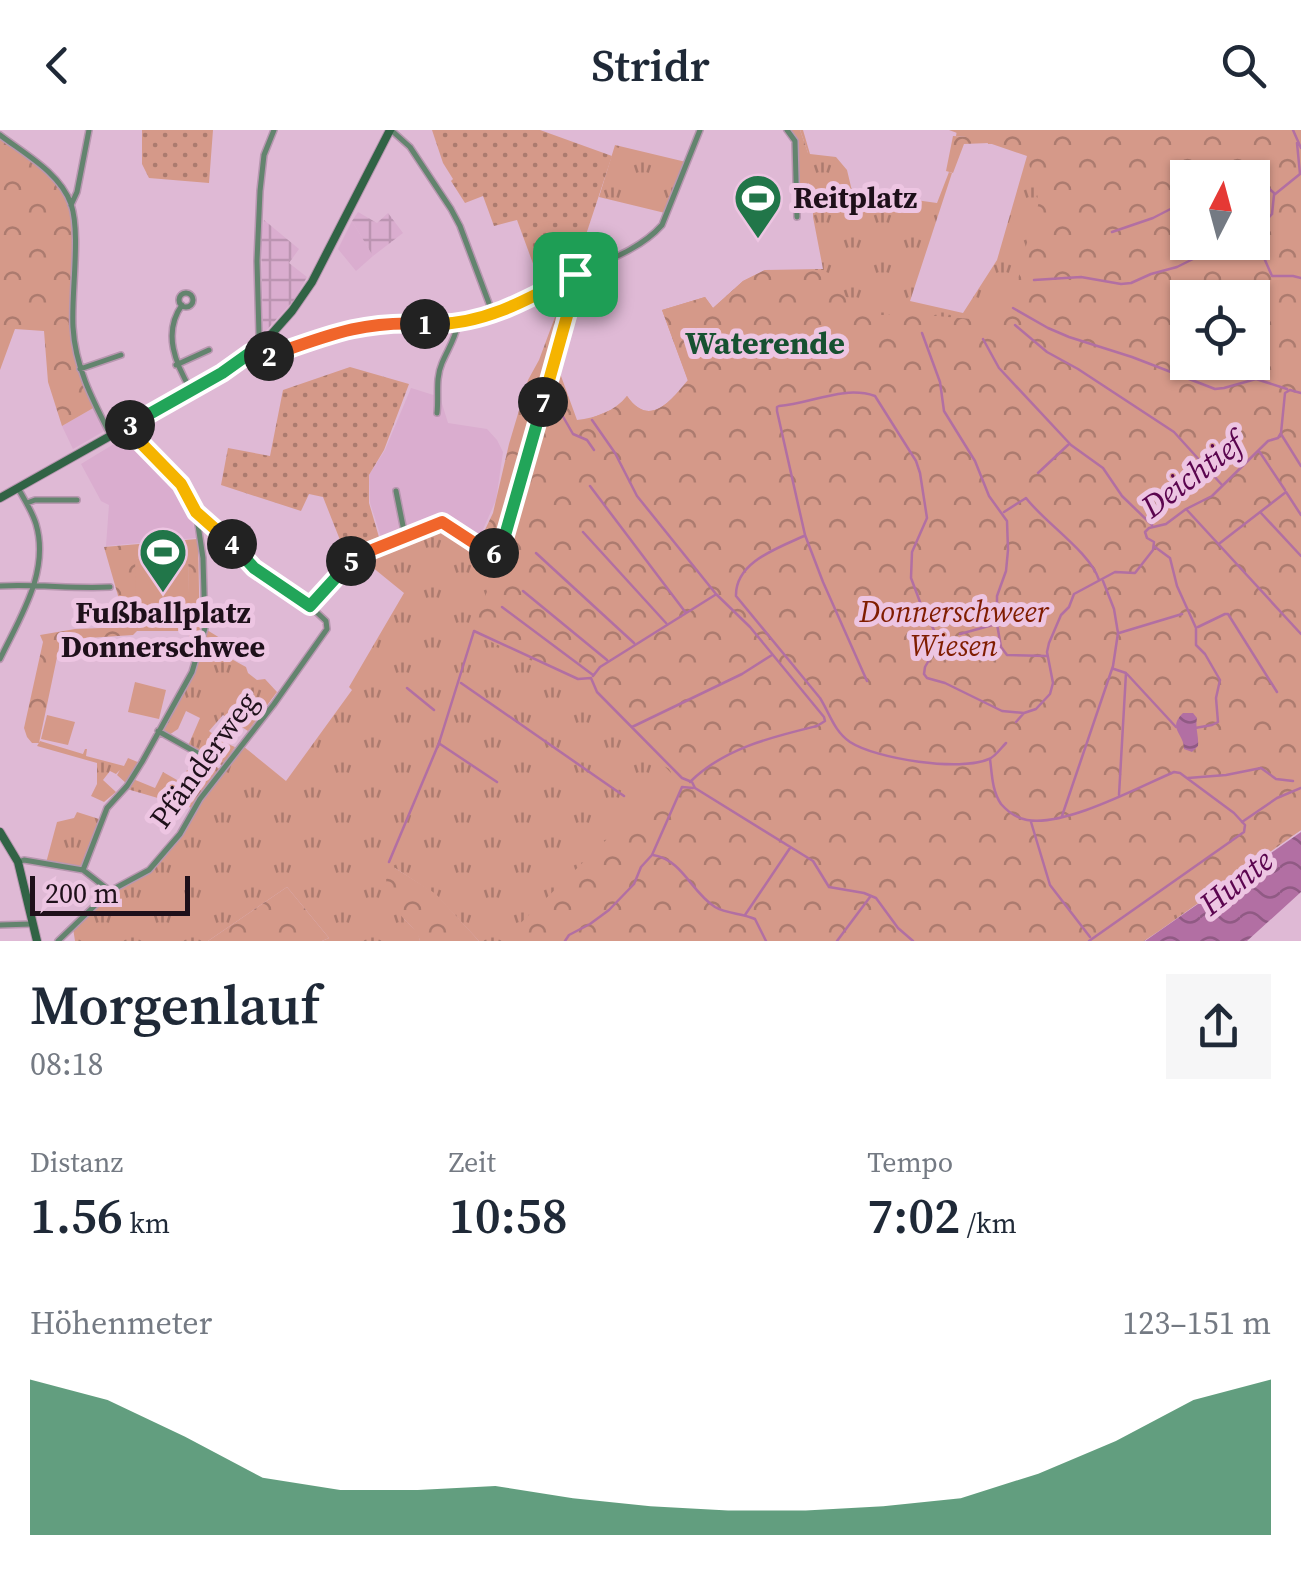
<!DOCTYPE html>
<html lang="de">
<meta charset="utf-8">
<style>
body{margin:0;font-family:"Source Serif 4",serif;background:#f6f6f7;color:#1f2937;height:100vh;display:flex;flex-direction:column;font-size:38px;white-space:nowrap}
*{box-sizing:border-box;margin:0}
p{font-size:32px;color:#747a83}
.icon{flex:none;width:55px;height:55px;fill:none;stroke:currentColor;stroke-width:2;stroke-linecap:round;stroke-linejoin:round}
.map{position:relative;height:811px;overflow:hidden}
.drawer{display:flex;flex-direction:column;background:#fff;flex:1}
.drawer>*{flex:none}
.needle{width:65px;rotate:6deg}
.fabs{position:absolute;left:1170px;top:30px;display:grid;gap:20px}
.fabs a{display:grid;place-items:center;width:100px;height:100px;border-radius:0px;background:#fff;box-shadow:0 2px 8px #0004;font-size:50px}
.scale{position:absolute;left:30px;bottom:25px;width:160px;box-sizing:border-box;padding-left:10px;border:5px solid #1e101a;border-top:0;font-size:28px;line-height:35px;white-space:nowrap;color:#1e101a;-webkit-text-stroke:8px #edc5e2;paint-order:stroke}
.pin{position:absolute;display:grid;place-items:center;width:85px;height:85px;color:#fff;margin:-42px;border-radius:20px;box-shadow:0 5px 15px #0006}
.km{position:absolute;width:50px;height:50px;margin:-25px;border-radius:50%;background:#222;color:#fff;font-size:28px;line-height:50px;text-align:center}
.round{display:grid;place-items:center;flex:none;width:105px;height:105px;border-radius:0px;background:#f6f6f7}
.overview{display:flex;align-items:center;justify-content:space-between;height:170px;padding:0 30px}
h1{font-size:55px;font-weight:600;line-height:75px}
.figures{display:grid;grid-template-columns:repeat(3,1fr);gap:15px;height:170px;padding:10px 30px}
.figures div{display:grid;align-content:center}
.figures b{font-size:50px;font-weight:600}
.figures small{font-size:28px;font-weight:400}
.figures p{font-size:28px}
.chart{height:280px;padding:20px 30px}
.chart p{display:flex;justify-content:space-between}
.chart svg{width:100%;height:180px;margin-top:10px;fill:#217649;opacity:.7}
header{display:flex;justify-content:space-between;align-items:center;height:130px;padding:0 30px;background:#fff;font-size:45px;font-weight:600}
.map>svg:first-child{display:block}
.built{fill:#daadcf}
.industrial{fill:url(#industrial-grid)}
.grass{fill:url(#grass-tufts);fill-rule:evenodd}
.forest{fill:url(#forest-crowns);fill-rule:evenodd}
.garden{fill:url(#garden-dots)}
.pitch{fill:#d59989}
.water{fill:url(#water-waves)}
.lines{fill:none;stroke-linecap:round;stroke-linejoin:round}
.stream{stroke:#b26fa3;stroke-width:2.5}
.street-casing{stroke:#b897b0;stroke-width:8}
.secondary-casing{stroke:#b897b0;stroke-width:10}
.street{stroke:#63846e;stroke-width:5}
.secondary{stroke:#316345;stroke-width:8}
.split-1-casing{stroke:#fff;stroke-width:20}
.split-2-casing{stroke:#fff;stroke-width:20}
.split-3-casing{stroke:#fff;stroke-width:20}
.split-4-casing{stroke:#fff;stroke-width:20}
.split-5-casing{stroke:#fff;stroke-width:20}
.split-6-casing{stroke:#fff;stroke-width:20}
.split-7-casing{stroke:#fff;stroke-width:20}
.split-8-casing{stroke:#fff;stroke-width:20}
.split-1{stroke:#f5b400;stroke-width:12}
.split-2{stroke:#f0652b;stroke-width:12}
.split-3{stroke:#22a559;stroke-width:12}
.split-4{stroke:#f5b400;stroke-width:12}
.split-5{stroke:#22a559;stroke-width:12}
.split-6{stroke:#f0652b;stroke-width:12}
.split-7{stroke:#22a559;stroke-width:12}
.split-8{stroke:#f5b400;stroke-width:12}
.labels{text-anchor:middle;stroke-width:10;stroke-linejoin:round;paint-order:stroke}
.poi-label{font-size:30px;font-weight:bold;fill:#1e101a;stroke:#edc5e2;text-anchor:start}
.park-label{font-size:30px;font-style:italic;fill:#801d00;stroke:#edc5e2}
.street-label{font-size:30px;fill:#1e101a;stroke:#edc5e2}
.neighbourhood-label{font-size:32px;font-weight:bold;fill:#175131;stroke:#edc5e2}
.water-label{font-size:32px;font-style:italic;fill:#5b054f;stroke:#edc5e2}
</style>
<header><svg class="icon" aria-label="back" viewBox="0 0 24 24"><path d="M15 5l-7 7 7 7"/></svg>Stridr<svg class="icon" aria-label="search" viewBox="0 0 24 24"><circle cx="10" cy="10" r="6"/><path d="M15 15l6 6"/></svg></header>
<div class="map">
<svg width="1301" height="811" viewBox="0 0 1301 811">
<defs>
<pattern id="industrial-grid" width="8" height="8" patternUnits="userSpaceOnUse" patternTransform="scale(2.5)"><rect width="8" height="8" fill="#daadcf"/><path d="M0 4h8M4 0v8" fill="none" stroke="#bb94b1"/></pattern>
<pattern id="grass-tufts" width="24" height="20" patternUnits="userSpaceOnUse" patternTransform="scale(2.5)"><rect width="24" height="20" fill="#d59989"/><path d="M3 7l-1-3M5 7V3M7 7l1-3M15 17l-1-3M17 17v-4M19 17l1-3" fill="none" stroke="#ac7b6f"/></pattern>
<pattern id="forest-crowns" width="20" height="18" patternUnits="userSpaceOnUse" patternTransform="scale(2.5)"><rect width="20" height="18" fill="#d59989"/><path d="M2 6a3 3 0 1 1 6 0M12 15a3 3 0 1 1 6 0" fill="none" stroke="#ac7b6f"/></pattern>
<pattern id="garden-dots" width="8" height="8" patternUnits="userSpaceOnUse" patternTransform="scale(2.5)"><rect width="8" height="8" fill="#d59989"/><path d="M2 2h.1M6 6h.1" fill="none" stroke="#ac7b6f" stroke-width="1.8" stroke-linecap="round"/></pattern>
<pattern id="water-waves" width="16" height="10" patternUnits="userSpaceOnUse" patternTransform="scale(2.5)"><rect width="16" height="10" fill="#b26fa3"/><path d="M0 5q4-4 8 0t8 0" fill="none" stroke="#905a84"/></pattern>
</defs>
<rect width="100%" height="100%" fill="#dfb9d5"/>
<path class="built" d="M352,91L373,126L356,141L338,119Z
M411,258L440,267L448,293L487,299L497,310L503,322L496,370L477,413L444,391L382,410L370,373L369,345L385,320Z
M95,277L106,300L73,319L62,296Z
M132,303L176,354L191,384L196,408L106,416L109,375L101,371L81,334Z"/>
<path class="industrial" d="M358,82L377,93L388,83L403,103L373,126L352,91Z
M264,90L299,119L289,133L307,147L294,170L263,204L261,106Z"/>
<path class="grass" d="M800,0H803L810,24L836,27L847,40L852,61L937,73L949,42L952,43L910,171L963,183L997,130L1029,19L1051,12L988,14L987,9L956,6L957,0H1301V685L1121,811H479L436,765L395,738L404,789L418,803L420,811H322L329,808L287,757L208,811H75L73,798L114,761L151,741L243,616L286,651L352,560L349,557L404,463L361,428L440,398L473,425L589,289L618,277L627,266C650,299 671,270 688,251L662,180L705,167L713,178L743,151L765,140L823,139L813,87V69H808V23ZM1188,48H1252V112H1188ZM1188,168H1252V232H1188Z
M615,15L686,32L665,83L599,67Z
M207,500L220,508L215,520L246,537L248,543L257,550L265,549L277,562L248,601L223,585L209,601L223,612L235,617L223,636L188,616L200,588L186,581L178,599L169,605L161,600L197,537Z
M40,611L83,624L85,619H87L86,626L124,636L128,628L140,633L127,654L117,645L120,640L116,644L110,641L103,650L116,662L104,672L91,666L97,654V633L37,616Z
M213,635L220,639L192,678L127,659L133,649L155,658L163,642L177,650L174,660L190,667L193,657L180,651L187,640L199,648Z
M77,682L99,689L82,739L46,733L57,692L74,688Z
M1301,690V700L1159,801L1144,811H1127Z"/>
<path class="forest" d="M790,0H800L808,23V69H798L797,9Z
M949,0H1301V700L1208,760L1136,811H502L673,645L588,557L470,502L500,431L485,432L473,425L493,383L509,314L528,250L539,230L568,152L574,154L553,233L557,235L577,290C596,288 615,281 627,266C650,299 671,270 688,250L662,180L705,167L713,178L743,151L765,140H824L827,149L837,162L881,185H925L971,189L994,183L1017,155L1023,126L1039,72L1027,26L989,13L964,14L953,43L946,41L953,6L968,7ZM1188,48H1252V112H1188ZM1188,168H1252V232H1188Z
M0,7C22,24 49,40 63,64C83,98 67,163 71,203C74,230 83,252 95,277L62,296L48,252L44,201L15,199L0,240Z
M197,409L198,411L200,508L197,514H192L189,506L188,426L136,429L137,501L133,505L73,509L60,513L39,613H32L27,607L24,598L43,512L40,505L75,499L127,497L104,417Z
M395,738L436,764L479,811H420C417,800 412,798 405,790C391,775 386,763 386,743Z
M287,757L329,808L322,811H208Z"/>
<path class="garden" d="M142,0H213L209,53L149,48L142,34Z
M432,0H540L612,26L574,141L542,158L517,90L494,96L483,66L465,73L451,51L453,49L443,33Z
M350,237L409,254L384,320L369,345V373L381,414L362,421L359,410L342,415L323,367L309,364L301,381L221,355L228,318L270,326L283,260Z"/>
<path class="pitch" d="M188,425L190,501H137L135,429Z
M135,552L166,560L159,589L128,582Z
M47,585L75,592L68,615L41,609Z"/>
<path class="water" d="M1183,583H1193L1197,588C1195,599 1199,606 1198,616L1192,622L1184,619C1184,603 1167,599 1183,583Z
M1301,702V762L1247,811H1145Z"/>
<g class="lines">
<path class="stream" d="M1293,0L1301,18
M1252,55H1265L1274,63
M1112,102L1153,88L1188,70
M1252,117L1261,121L1272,146H1293L1301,148
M1034,150L1081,147L1121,154L1131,153L1151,144L1177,137L1199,126L1247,118L1255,110L1263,94L1272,84L1274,65L1300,44L1297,13
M1013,178L1048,198L1069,207L1132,227L1215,259L1224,258L1256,249L1287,259
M1015,195L1047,222L1078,239L1174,302L1222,355
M922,203L940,252L944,281L975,331L989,366L1007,391L1008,420L1006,441L997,466V494L1001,517L1007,525L1047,526
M983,209L999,238L1071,315L1103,338L1122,366L1152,395
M554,271L573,304L587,310L594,320
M592,290L615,323L637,366L716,464L750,497L824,587L825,591L817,596C772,607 724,618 690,652
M1281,304L1301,336
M1259,321L1285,360
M1038,343L1069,314
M590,356L686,483
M1187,380L1301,504
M1004,382L1026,368C1045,393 1090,422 1099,450
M1261,383L1301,426
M583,402L666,493
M804,406C778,418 735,432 736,466L820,568C830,584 834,601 850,612C876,629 961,642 989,629C995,627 1001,618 1006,613
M1220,413L1286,362L1301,385
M1155,417L1170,428L1177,456L1196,498V515L1205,524L1220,550L1216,568L1218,592L1212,595L1195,598
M536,423L634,513
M523,461L607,530
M502,477L593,545
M1198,497L1225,484H1228L1277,562
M1119,503L1182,484
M960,504L996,494
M1114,539L1126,543L1119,665
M1127,544L1176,597
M593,546L600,537L715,465
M867,551L823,452L805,405L777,281V277L779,276C810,274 843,255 875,266L916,331L920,343L927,388L912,422L911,448L923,480L940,511L925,537L924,544L927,548L945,553L1002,581L1024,583
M461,553L624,666
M407,558L434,580
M1016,592L1024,583L1036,579L1050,564L1053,553L1047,522L1049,513L1061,485L1069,477L1074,464L1115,442L1135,443L1153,420L1154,412L1147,408L1145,402L1149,398L1166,394L1186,379L1212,366L1268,311L1278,308L1281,303L1285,263L1290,260L1301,263
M632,597L742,544L772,525
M440,614L497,652
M990,629C992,644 992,661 1001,674C1008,682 1017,688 1027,690C1065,697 1139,657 1174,642L1180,643L1234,683L1245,695L1244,702L1089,811
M1188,648L1226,645L1261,638L1276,649L1293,651
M1062,686L1113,536L1118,503L1114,479L1103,451
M1031,692L1050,755L1090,807
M1242,692L1277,668L1301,658
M653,725C683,730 691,762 715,777C727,784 742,783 755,789L766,811
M389,732L439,613L474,501L578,549L591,548L597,562L682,648L692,652L695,658L813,731L829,757L864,763L876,768L898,798L913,811
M745,785L790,718
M565,811L569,805L590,794L609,780L634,754L641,737L652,725L682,657L693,658
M837,811L870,767"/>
<g class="street-casing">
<path id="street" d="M391,0L410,17L451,79L460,96L493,184
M787,0L795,11L797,87
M0,5C25,24 60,43 71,74C81,104 71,163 73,197C75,237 93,271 111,306
M71,75L77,62L89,0
M179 170a7 7 0 1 1 14 0a7 7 0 1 1-14 0Z
M182,175C162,203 176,235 191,260
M263,211L259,205L257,131L260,61L264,25L274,0
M250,223L252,226H269C310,212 351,194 394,192C417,191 441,198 463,193C504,184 539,162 576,144C605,131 640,120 662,95L700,0
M176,235L209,220
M80,239L121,225
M437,283C439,266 435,249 442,233C448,219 455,209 458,194
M396,361L405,406
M27,373L35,370H77
M0,456C37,454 73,459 110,457
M310,476L334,447L352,430L442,392L485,420L494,423L498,421L518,360L577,150L575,145
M0,529C20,487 50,442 36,394C32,381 24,369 18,358
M158,601L215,633
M18,732L24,730L83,740L110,761
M83,740L107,678L127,656L142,632L192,542L205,498L203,428L196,382L181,354L141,312L129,296
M0,795L32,794
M58,811L110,761L149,740L167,719L180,704L200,669L274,574L327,499L326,491L310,476L254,438L223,404L196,382"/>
</g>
<g class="secondary-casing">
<path id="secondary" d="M0,368L222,243L269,207L292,181L312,152L390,0
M0,702L18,732L37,811"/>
</g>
<use href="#street" class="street"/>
<use href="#secondary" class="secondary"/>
</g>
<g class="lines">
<g class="split-1-casing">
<path id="split-1" d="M425,194C480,197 528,170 575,144"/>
</g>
<g class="split-2-casing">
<path id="split-2" d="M269,226C326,206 363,190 425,194"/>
</g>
<g class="split-3-casing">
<path id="split-3" d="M130,295L222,243L250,223L259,228L269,226"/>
</g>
<g class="split-4-casing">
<path id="split-4" d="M130,295L140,312L181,354L196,382L232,414"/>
</g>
<g class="split-5-casing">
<path id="split-5" d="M232,414L254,438L310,476L351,431"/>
</g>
<g class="split-6-casing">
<path id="split-6" d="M351,431L362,424L442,392L485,420L494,423"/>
</g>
<g class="split-7-casing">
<path id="split-7" d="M494,423L502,416L543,272"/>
</g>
<g class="split-8-casing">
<path id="split-8" d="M543,272L577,150L575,144"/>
</g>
<use href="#split-1" class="split-1"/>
<use href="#split-2" class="split-2"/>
<use href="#split-3" class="split-3"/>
<use href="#split-4" class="split-4"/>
<use href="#split-5" class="split-5"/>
<use href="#split-6" class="split-6"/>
<use href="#split-7" class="split-7"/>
<use href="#split-8" class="split-8"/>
</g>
<defs>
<g id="stadium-pin" transform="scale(2.5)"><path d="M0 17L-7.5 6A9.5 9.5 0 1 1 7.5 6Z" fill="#217649" stroke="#edc5e2"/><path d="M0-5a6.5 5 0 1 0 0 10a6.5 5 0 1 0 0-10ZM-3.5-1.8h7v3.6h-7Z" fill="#fff"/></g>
</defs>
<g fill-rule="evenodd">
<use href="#stadium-pin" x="758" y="68"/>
<use href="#stadium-pin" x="163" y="422"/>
</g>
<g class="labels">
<g class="poi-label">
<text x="793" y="78">Reitplatz</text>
<text x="163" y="493" text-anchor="middle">Fußballplatz<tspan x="163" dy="34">Donnerschwee</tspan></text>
</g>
<g class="park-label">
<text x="954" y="492">Donnerschweer<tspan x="954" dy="34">Wiesen</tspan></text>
</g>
<g class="street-label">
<text transform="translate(204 630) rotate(-54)" y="10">Pfänderweg</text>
</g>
<g class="neighbourhood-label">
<text x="765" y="224">Waterende</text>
</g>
<g class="water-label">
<text transform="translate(1192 345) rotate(-37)" y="11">Deichtief</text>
<text transform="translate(1236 752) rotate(-39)" y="11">Hunte</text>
</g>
</g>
</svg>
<div class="fabs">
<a><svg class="needle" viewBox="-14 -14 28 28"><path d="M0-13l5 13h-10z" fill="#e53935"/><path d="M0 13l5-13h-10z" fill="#747a83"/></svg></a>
<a><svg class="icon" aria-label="locate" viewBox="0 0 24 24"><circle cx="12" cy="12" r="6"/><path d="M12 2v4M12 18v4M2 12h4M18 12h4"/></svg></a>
</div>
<div class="scale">200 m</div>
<div class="pin" style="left:575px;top:144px;background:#1e9e55"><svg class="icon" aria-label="arrive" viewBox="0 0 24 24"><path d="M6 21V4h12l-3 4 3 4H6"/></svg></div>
<b class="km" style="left:425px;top:194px">1</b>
<b class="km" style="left:269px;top:226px">2</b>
<b class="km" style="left:130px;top:295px">3</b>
<b class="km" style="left:232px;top:414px">4</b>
<b class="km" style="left:351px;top:431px">5</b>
<b class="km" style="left:494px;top:423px">6</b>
<b class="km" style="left:543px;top:272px">7</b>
</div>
<section class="drawer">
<div class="overview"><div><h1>Morgenlauf</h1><p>08:18</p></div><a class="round"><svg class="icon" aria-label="share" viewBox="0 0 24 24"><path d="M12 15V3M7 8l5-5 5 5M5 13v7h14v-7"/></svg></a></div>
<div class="figures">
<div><p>Distanz</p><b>1.56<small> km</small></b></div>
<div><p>Zeit</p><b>10:58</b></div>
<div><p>Tempo</p><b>7:02<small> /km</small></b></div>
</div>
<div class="chart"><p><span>Höhenmeter</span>123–151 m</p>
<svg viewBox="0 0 160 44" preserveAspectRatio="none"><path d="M0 44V6L10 11L20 20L30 30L40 33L50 33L60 32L70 35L80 37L90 38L100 38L110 37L120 35L130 29L140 21L150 11L160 6V44z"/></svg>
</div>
</section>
